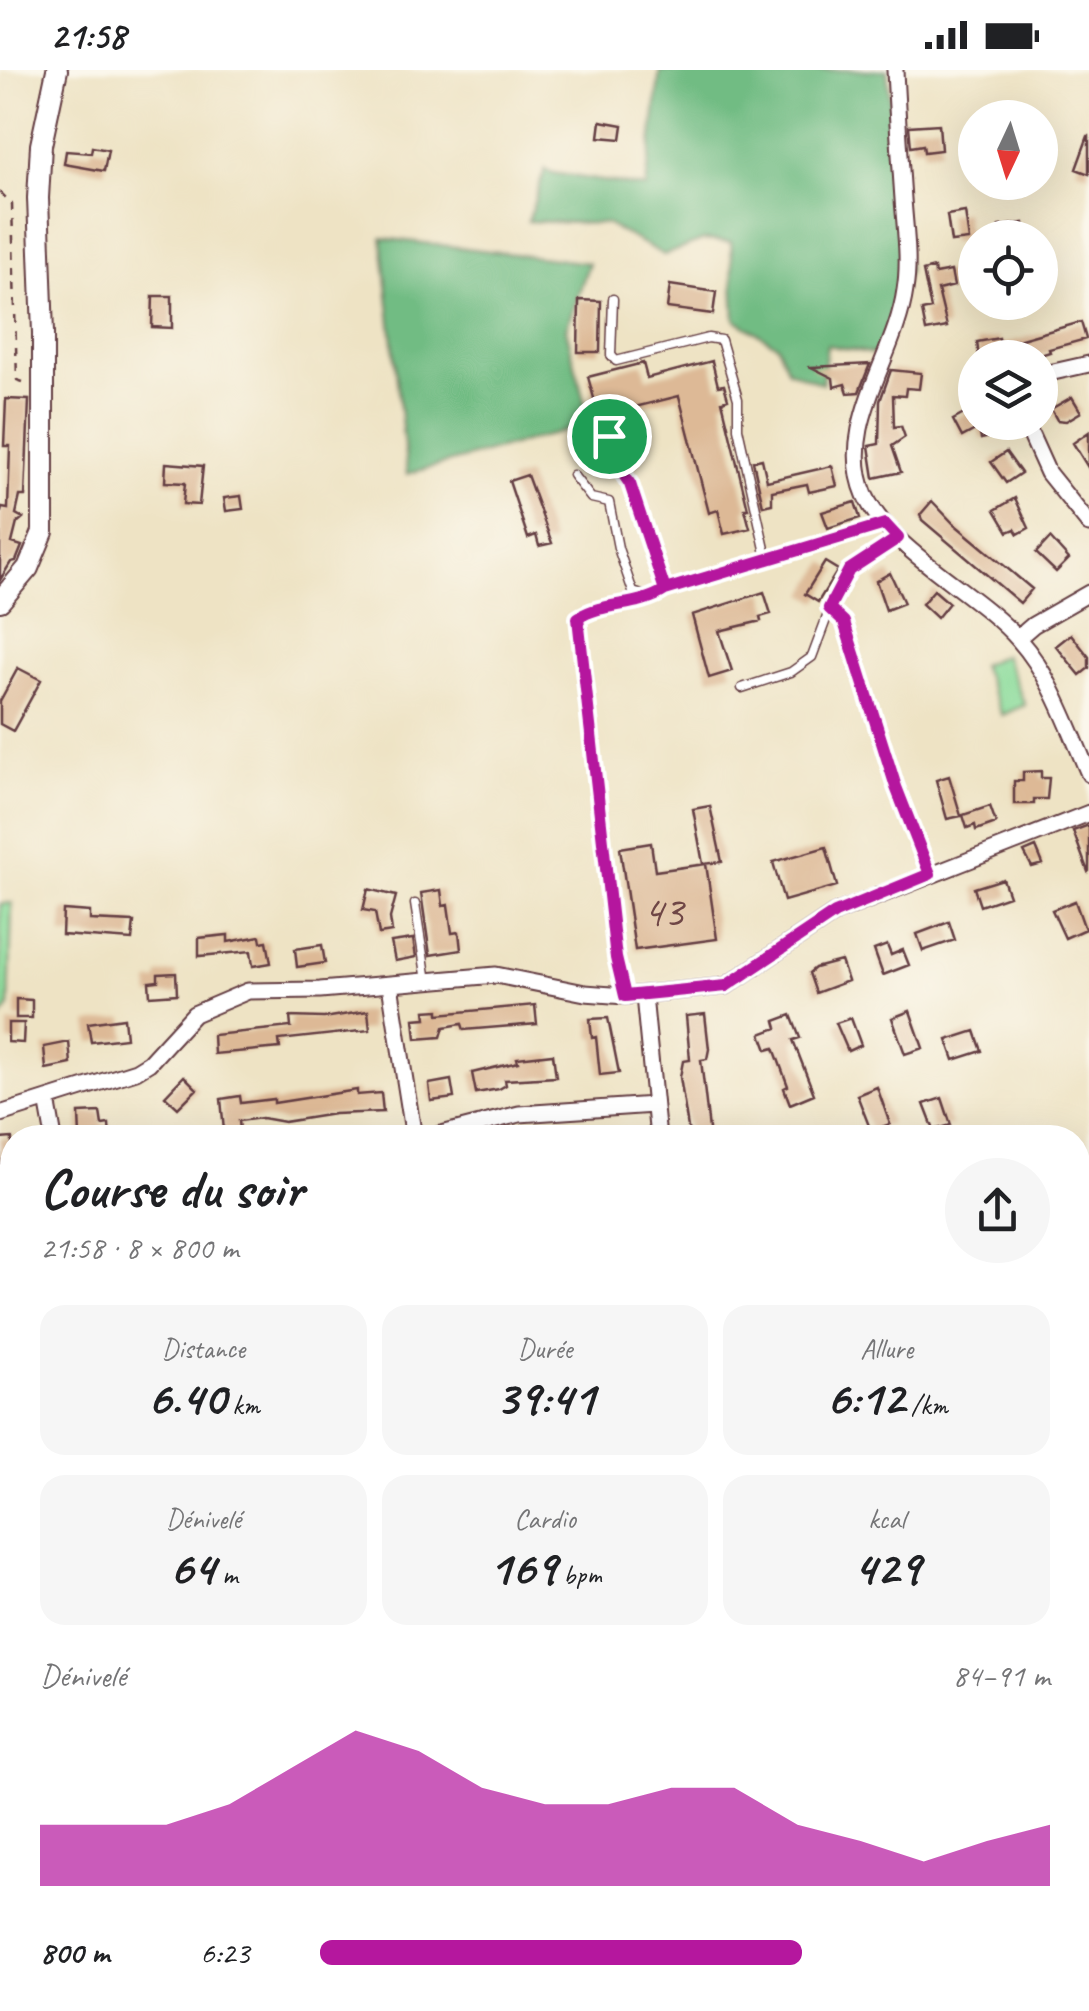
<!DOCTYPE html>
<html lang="fr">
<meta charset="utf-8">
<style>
body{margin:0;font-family:Caveat,sans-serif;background:#f6f6f6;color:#202124;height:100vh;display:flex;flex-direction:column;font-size:38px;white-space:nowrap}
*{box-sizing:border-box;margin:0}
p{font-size:32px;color:#757577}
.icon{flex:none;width:55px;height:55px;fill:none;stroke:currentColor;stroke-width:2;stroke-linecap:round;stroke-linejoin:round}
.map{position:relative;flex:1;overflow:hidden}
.side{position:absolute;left:0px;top:1055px;width:1090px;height:888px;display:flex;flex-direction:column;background:#fff;border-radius:40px 40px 0 0;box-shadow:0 10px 40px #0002}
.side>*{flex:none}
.needle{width:65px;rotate:184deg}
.buttons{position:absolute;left:958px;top:30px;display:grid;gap:20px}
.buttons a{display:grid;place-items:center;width:100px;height:100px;border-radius:50%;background:#fff;box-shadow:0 10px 40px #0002;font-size:50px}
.pin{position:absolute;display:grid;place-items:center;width:85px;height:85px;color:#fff;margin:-42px;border:5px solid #fff;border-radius:50%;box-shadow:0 2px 10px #0007}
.round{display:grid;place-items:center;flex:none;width:105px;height:105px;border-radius:52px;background:#f6f6f6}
.summary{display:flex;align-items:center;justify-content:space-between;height:170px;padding:0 40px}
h1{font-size:55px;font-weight:600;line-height:75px}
.figures{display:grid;grid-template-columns:repeat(3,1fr);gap:15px;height:170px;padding:10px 40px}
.figures div{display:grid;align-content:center;border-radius:25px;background:#f6f6f6;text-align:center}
.figures b{font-size:50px;font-weight:600}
.figures small{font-size:28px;font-weight:400}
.figures p{font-size:28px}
.chart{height:280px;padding:20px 40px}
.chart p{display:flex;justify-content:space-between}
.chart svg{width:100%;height:180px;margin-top:10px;fill:#b5179e;opacity:.7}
ul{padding:0 40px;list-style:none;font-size:32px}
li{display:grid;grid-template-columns:160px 120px 1fr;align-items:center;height:75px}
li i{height:25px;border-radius:12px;background:#b5179e}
.status{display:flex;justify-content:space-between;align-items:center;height:70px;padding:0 50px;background:#fff;direction:ltr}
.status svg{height:28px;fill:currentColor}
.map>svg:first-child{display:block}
.green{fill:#8cdc9b;stroke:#6b7e63;stroke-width:2.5}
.forest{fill:#71bc83;stroke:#5e6e57;stroke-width:2.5}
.building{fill:#ddb996}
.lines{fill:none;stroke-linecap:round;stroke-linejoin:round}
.service-casing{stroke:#633c42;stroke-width:11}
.minor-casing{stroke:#633c42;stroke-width:19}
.tertiary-casing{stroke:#633c42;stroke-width:24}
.secondary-casing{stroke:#633c42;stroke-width:26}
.path{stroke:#633c42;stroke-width:2.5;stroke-dasharray:8 8;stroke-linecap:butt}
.service{stroke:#fff;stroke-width:8}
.minor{stroke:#fff;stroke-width:15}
.tertiary{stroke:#fff;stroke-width:20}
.secondary{stroke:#fff;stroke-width:22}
.route-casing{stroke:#fff;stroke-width:20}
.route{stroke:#b5179e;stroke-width:12}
.labels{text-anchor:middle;stroke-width:10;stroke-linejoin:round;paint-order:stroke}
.number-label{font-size:45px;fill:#6f4646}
</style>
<div class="status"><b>21:58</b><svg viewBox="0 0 49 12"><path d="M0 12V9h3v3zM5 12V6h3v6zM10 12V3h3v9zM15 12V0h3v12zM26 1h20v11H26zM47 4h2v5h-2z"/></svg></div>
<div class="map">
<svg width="1089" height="1941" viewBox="0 0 1089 1941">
<rect width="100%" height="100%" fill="#fbf7ec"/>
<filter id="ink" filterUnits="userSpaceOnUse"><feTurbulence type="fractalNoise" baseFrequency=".01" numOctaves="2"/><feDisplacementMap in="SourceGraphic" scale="20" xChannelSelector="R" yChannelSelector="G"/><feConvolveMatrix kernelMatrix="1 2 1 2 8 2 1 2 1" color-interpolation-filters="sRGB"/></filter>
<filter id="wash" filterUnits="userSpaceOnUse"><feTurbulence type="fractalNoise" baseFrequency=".0048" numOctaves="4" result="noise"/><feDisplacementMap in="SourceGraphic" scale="40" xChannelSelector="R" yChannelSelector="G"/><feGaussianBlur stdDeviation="2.25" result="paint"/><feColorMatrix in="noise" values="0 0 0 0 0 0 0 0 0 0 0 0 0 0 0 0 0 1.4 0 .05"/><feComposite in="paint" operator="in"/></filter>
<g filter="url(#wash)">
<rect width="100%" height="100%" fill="#eee3c4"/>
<path class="green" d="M1004,585L1025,635L1002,645L981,595Z
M12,833L9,938L0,949V834Z
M916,1930V1941H853V1932Z"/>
<path class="forest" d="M660,0H887L908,200L879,285L827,275L822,314L788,300L777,275L735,249L731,172L704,170L664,185L606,154L528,151L545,99L553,103L646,118Z
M382,168L589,193L566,259L590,354L407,404Z
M1078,1896L1084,1907L1089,1941H918L917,1934L925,1930H1078Z"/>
<g id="blocks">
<path class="building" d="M601,51L623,55L621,69L599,67Z
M939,54L941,80L924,82L923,75L911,77L909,56Z
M1088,66H1089V104L1076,99Z
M92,77L108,80L104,101L64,94L66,81L91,83Z
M965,142L969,170L951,172L947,145Z
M1024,153L1026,168H1000L999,156Z
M934,198L935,204L951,201L954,216L938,220L947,257L926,261L922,241L931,239L923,201Z
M670,215L716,222L713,244L667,238Z
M153,226H172V258L152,257Z
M579,230L601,231L600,282H578Z
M1081,252L1086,269L1049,279L1050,282L1031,288H1028L1026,280L1000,288H979L977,272L999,268L1000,275Z
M712,291L718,316L724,315L728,329L722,331L748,439H745L750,458L724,464L718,440L709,443L679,326L599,346L588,307L643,293L647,308Z
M870,294L859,322L848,323L845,314L834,317L833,308L811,297Z
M891,300L921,303L919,319L906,318L905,326L893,325L894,357L901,356L905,367L892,376L901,402L874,408L869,376L879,374L880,331Z
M1072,327L1081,342L1066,351L1057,350L1051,339Z
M6,329L29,330L25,426H20L16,444L23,448L17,453L12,473L22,476L16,491L11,492L0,510V446L2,438L8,439L10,376H4Z
M975,338V360L962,367L953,350Z
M977,352H996L999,365L981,369Z
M1089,362V399L1073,373Z
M1006,382L1021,403L1006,413L991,392Z
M762,389L767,411L832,396L837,416L809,422L807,414L772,421V434L763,436L753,391Z
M166,393L203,396L199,435L183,434L185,413L165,412Z
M527,405L552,473L539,476L536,465L528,468L509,411Z
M241,426L243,439L226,441L224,428Z
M1015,428L1029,458L1018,464L1015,459L1008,462L995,440Z
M932,431L953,453L1032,519L1020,533L922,450L920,445Z
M855,432L860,448L828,458L822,442Z
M1050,468L1069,489L1056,502L1036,483Z
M825,492L838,500L818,532L805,524Z
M890,503L904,533L886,540L876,511Z
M934,520L949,533L937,548L922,534Z
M764,522L771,544L760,547L761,551L719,561L732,601L709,608L692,545Z
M1071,564L1089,587V598L1080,605L1056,576Z
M18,598L41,610L13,661L0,654V631Z
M1041,701V708H1049L1047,729H1034V734H1014V711H1023V702Z
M949,706L961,746L947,749L936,710Z
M710,736L722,792L703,794L693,739Z
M990,736L996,753L976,760L975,755L967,758L963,745Z
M1089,755V801L1088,802L1073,761Z
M651,773L655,801L706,794L717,869L635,880L620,778Z
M826,777L837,816L784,831L773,792Z
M1036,777L1043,794L1032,797L1024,782Z
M1003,809L1009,826L980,836L974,818Z
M368,819L396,826L390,848L392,862L379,864L375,842L363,840Z
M441,820L443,836L448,835L452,863L459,862L461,880L430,885L421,823Z
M1075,831L1085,859L1065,868L1052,840Z
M63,840L90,842V850L134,852L132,870L62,865Z
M949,852L955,870L923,881L917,864Z
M228,865V872L260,866L261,872L267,871L271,893L253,896L251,881L199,886V868Z
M413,869L416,887L395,891L391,872Z
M322,875L325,893L297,897L295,879Z
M887,875L891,885L903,880L909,895L883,905L874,880Z
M841,891L848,911L816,923L809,903L815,898Z
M176,903L177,924L150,926L149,912L158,911V904Z
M16,929L32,930V948H16Z
M535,935L537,954L464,960L462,954L444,957L441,967L416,969L414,949L426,948L425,941L439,940V944Z
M368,941L370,960L279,970L280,978L214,984L213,965L291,957L290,947L324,948Z
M910,941L923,978L905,984L892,948Z
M705,944L709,979L707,989L701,990L710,1068H697V1062L689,1064L680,1007L683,991L690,990L686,946Z
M791,945L800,968L793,970L814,1024L790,1034L784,1018L788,1016L774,978L767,980L761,964L777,958L775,951Z
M124,948L126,968L91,972L88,953Z
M608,948L619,1003L600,1005L596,967L592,968L590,949Z
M851,948L861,975L848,981L836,953Z
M8,953H24L23,973L8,972Z
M975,961L982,981L954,990L947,970Z
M69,972L71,994L46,999L44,977Z
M553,984L556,1007L505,1010L506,1015L499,1019L476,1023L472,1003L518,992L517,988Z
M184,1006L197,1019L178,1038L165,1026Z
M451,1010L454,1028L431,1031L429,1014Z
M877,1017L890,1054L871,1061L857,1025Z
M357,1020V1025L381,1023L383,1042L334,1044L284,1052L262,1048L239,1051L240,1060L224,1061L221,1029L240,1026L241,1033L274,1029V1033Z
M942,1028L951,1055L934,1060L924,1034Z
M100,1042L102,1055L109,1054L110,1068H80L79,1043Z
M12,1068V1096L0,1097V1069Z
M1089,1098V1123L1078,1127V1102Z
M1089,1212V1233L1078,1237V1216Z
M1078,1263H1083L1089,1291V1300L1078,1303Z
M12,1330V1352L0,1354V1331Z
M12,1414V1430L0,1432V1416Z
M1089,1530V1573L1086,1574L1078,1546V1534Z
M12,1546V1571L0,1572V1547Z
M1089,1812V1851L1078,1852V1813Z"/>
</g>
</g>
<g filter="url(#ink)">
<use href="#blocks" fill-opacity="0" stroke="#633c42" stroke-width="2.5"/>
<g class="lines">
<g class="service-casing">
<path id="service" d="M613,229L611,285L616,291L708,268L721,270L738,329V358L767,488
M592 383a16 16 0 1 1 32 0a16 16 0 1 1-32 0Z
M619,396L630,414L665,520
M573,405L591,428L609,432L618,478L633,522L647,527
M829,538L845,552L896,717L930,804
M742,618L791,602L812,587L840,512L860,491L899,468
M415,834L427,911
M625,926L616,888L578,549L589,540L652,529L665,520L733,498L885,454
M126,1930L127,1941"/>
</g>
<g class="minor-casing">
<path id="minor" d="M895,0C897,43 900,86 903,129C905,159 910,190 905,220C896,287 836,357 865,425C890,481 978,523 1019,570C1052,607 1069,659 1089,704
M1040,305L1089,294
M1025,352L1048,403L1089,454
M1018,568L1033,555L1089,523
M390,915L414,1068
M644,926L658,1068
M47,1029L54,1068
M0,1044L136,1001L149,993L194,944L248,921L320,920L496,905L585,923L625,926L726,916L835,843L1089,743
M426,1068L519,1044L654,1035
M1078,1505L1089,1501
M1078,1802L1089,1801
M287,1930L288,1941
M446,1930L448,1941
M716,1930L718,1941
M27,1941L46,1930"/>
</g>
<g class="tertiary-casing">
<path id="tertiary" d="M0,531L28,498L43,462V263L38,128L41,75L57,0"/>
</g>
<g class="secondary-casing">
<path id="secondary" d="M1078,1145L1089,1141
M0,1392L12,1390"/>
</g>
<path class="path" d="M0,122L12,134L17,310L23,312"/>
<use href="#service" class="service"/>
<use href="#minor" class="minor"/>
<use href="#tertiary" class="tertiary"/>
<use href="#secondary" class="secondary"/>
</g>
</g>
<g class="lines" filter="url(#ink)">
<g class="route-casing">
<path id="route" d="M609,366L623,375L624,386L618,396L630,414L665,520C638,538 604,531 578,548L616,888L625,926L726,916L835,843L930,804L896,717L844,552L829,538L849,500L898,468L885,454L665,520L630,414L618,396L604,399L593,388L594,374L609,366"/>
</g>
<use href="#route" class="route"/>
</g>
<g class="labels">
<g class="number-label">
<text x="663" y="856">43</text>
</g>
</g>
</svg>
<div class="buttons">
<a><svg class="needle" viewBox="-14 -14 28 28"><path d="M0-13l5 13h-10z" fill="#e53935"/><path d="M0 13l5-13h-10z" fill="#757577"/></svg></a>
<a><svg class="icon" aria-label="locate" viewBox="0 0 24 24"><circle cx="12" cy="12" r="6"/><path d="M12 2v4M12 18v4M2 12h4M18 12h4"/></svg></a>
<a><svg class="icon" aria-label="layers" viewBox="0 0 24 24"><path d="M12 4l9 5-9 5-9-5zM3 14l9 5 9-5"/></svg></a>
</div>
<div class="pin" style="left:609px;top:366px;background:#1e9e55"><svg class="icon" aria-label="arrive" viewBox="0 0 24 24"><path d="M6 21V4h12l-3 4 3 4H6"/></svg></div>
<section class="side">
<div class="summary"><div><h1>Course du soir</h1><p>21:58 · 8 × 800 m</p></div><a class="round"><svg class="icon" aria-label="share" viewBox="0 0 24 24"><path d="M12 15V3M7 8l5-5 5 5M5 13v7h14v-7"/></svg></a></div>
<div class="figures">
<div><p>Distance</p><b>6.40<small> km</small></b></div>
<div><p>Durée</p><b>39:41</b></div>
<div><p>Allure</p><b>6:12<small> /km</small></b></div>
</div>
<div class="figures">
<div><p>Dénivelé</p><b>64<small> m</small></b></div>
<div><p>Cardio</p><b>169<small> bpm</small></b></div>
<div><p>kcal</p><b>429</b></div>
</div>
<div class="chart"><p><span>Dénivelé</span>84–91 m</p>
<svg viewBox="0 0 160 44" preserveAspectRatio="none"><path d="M0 44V29L10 29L20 29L30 24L40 15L50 6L60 11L70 20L80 24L90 24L100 20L110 20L120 29L130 33L140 38L150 33L160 29V44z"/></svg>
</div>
<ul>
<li><b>800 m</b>6:23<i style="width:66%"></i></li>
</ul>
</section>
</div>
